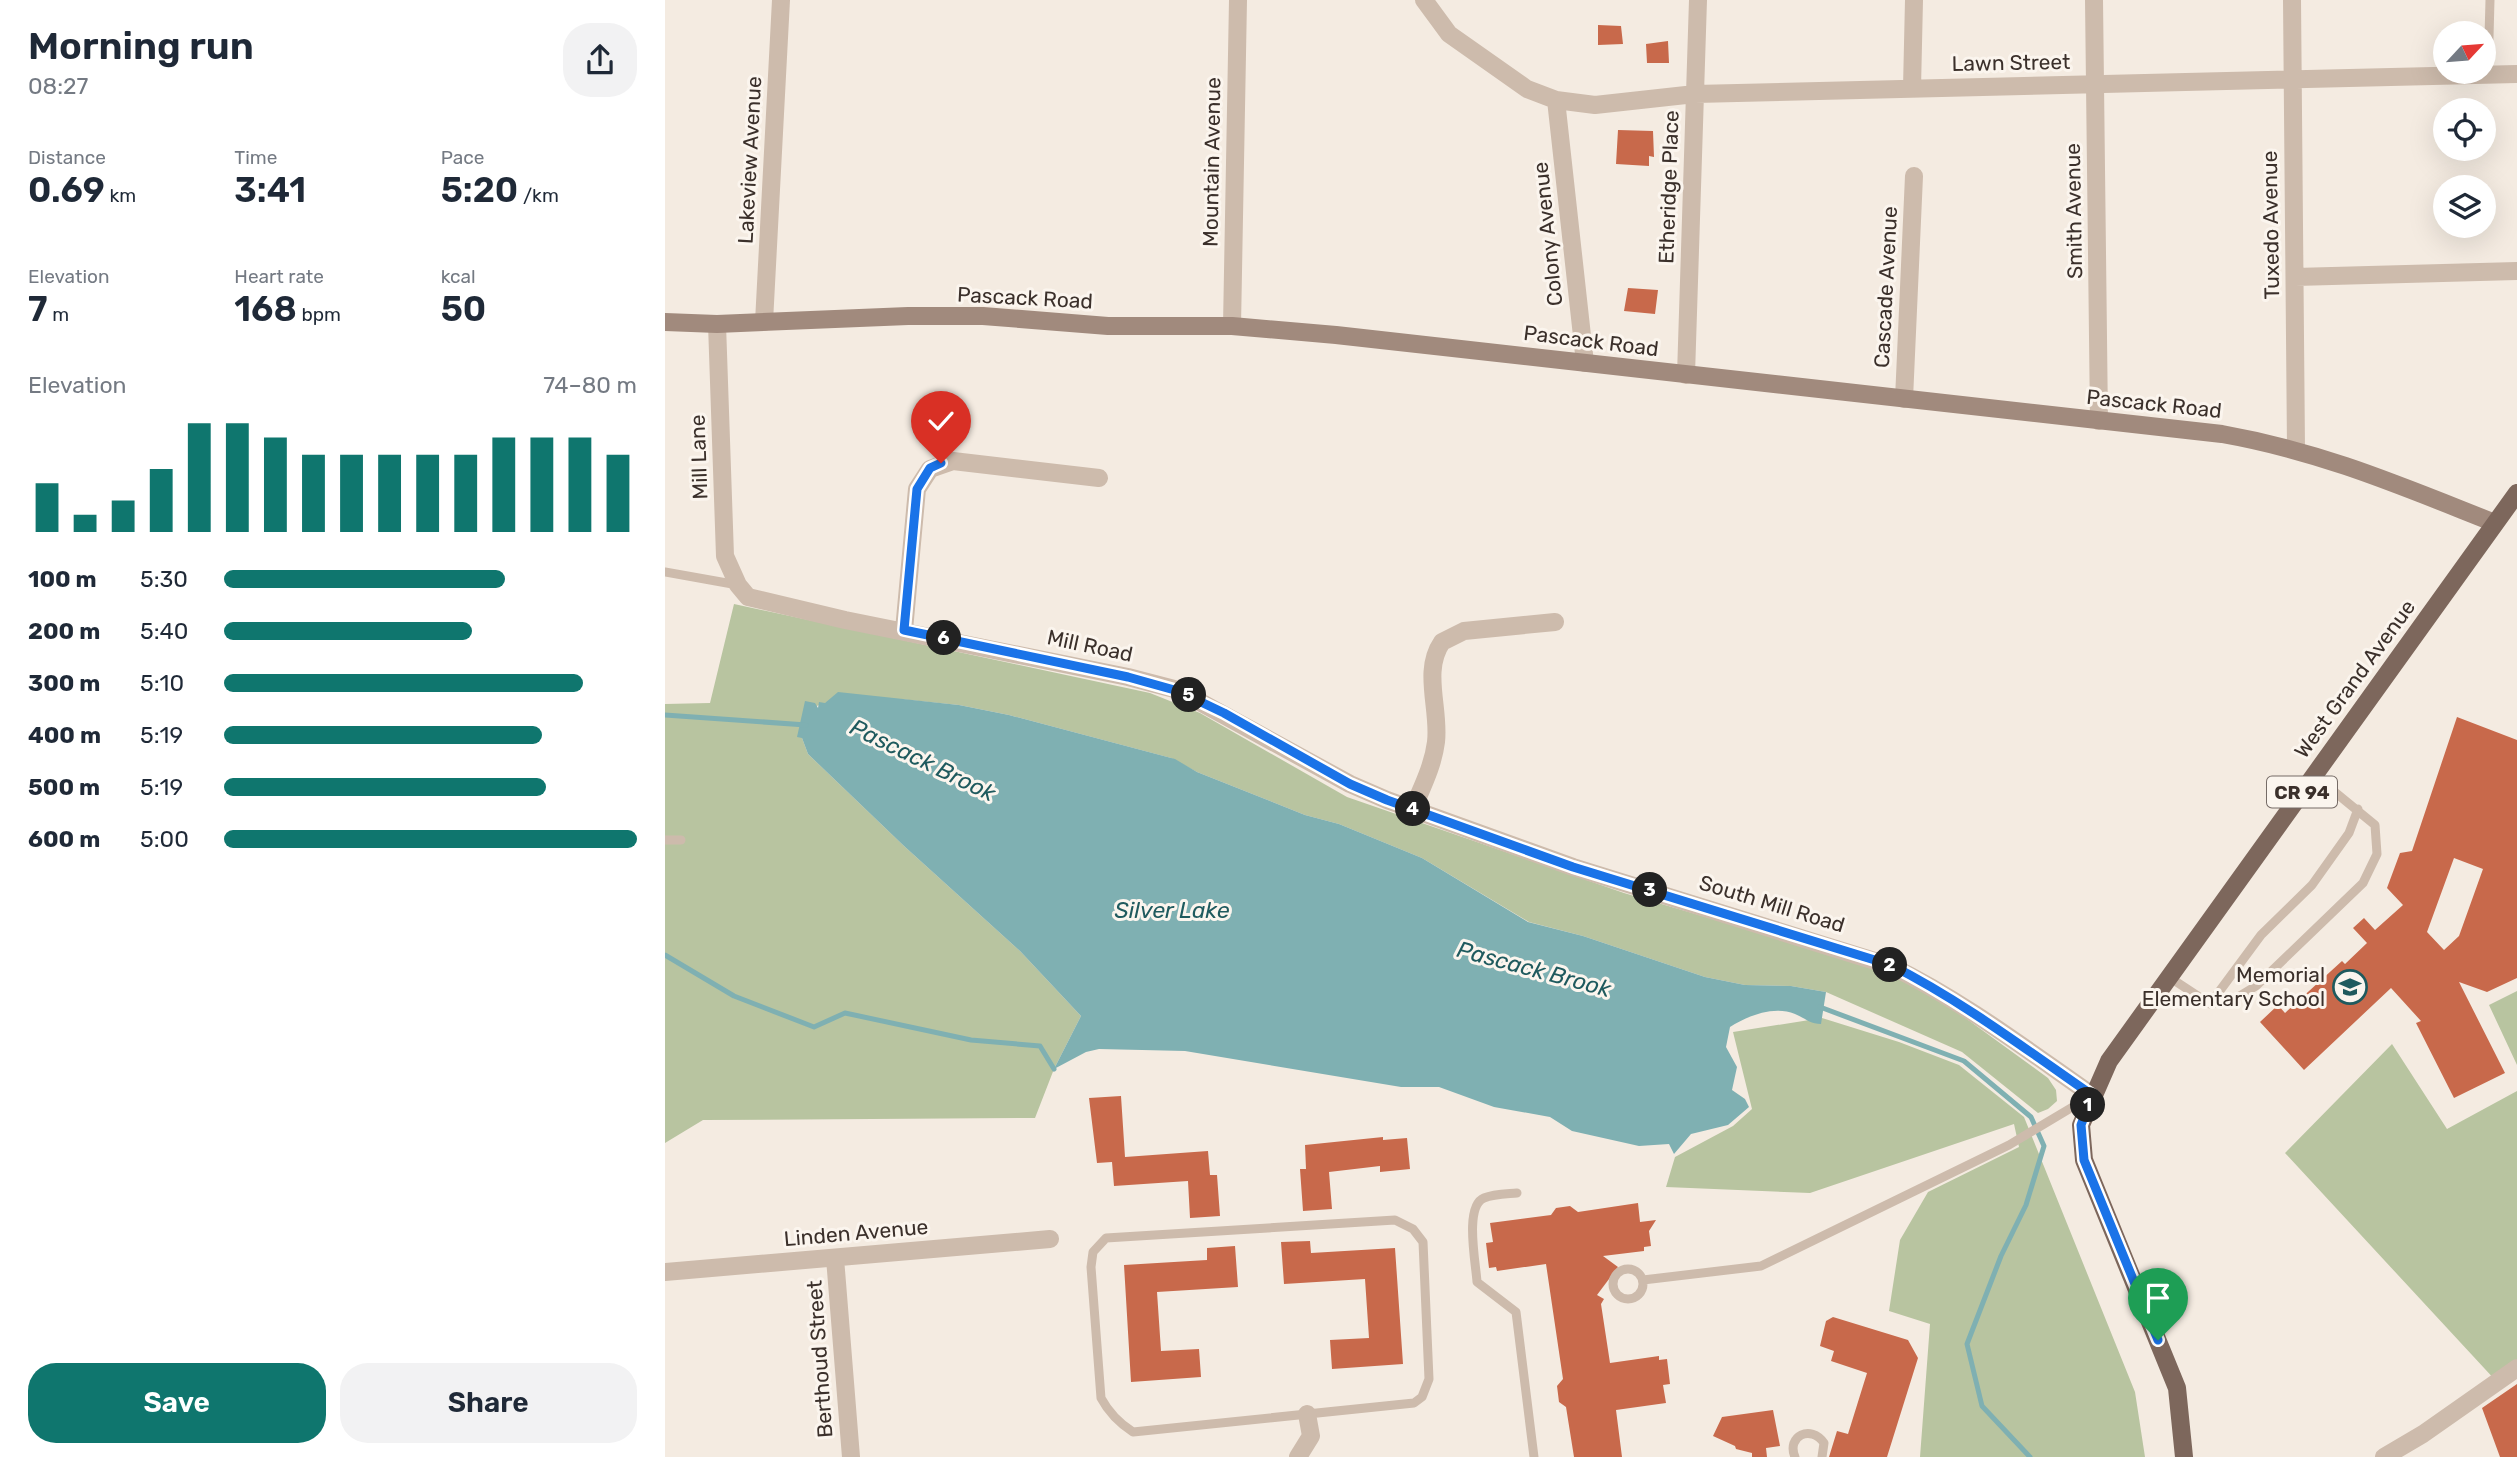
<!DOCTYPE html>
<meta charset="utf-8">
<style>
body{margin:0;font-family:Rubik,sans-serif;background:#f2f2f3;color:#1f2937;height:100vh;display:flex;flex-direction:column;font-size:26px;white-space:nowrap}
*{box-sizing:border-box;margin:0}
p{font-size:23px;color:#747a83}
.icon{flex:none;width:38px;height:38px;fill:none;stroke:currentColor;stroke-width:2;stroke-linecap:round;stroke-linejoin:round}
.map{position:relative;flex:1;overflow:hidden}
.sheet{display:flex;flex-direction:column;background:#fff;width:665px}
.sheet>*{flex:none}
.needle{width:46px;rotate:64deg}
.controls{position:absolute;left:1768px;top:21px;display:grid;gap:14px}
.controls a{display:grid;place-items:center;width:63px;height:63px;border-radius:50%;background:#fff;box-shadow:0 7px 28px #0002;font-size:35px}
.pin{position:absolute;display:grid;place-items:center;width:60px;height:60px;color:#fff;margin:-72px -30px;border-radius:50% 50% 50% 0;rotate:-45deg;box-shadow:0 0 7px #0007}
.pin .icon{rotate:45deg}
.km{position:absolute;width:35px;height:35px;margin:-18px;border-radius:50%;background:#222;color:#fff;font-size:19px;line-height:35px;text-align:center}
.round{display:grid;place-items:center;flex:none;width:74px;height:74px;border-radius:28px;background:#f2f2f3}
.head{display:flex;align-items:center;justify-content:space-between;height:119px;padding:0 28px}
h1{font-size:38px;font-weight:600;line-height:52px}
.stats{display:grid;grid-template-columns:repeat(3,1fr);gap:10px;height:119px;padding:7px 28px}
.stats div{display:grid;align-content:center}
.stats b{font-size:35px;font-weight:600}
.stats small{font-size:19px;font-weight:400}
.stats p{font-size:19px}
.chart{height:196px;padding:14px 28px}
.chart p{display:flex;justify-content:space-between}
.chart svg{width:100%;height:126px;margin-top:7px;stroke:#0f766e;stroke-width:6}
.cta{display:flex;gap:14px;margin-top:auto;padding:14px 28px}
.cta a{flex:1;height:80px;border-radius:28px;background:#0f766e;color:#fff;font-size:28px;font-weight:600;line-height:80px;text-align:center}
.cta a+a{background:#f2f2f3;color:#1f2937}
ul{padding:0 28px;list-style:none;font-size:23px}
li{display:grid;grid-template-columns:112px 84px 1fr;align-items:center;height:52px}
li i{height:18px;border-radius:9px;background:#0f766e}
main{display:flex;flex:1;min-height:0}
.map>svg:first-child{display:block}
.green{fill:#b8c4a0}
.water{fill:#7fb0b2}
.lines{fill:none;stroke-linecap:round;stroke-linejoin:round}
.stream{stroke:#7fb0b2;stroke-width:5}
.building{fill:#c8694b;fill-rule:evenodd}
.lane{stroke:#cdbbac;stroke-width:9}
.street{stroke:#cdbbac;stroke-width:18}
.secondary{stroke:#a18a7d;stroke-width:18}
.primary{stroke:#7d675c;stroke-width:18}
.route-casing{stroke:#fff;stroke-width:14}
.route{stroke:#1a73e8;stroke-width:9}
.labels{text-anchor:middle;stroke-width:6;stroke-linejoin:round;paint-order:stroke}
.shield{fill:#fbf5ee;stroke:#756b66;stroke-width:2}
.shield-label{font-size:19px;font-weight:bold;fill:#3b302b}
.street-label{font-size:21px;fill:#3b302b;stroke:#fbf5ee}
.poi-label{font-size:21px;fill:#3b302b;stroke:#fbf5ee;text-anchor:end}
.water-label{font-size:23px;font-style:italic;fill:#1f5a5e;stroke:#fbf5ee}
</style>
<main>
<section class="sheet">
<div class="head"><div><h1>Morning run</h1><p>08:27</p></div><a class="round"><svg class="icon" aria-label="share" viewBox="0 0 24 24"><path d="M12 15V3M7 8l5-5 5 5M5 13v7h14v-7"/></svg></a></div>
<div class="stats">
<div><p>Distance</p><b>0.69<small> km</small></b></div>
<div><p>Time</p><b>3:41</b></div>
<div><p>Pace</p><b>5:20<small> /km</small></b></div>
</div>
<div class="stats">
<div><p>Elevation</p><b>7<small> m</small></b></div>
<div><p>Heart rate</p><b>168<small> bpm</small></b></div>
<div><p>kcal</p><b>50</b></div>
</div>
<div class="chart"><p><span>Elevation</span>74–80 m</p>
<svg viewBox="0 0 160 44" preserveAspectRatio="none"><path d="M5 44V27M15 44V38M25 44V33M35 44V22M45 44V6M55 44V6M65 44V11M75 44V17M85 44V17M95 44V17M105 44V17M115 44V17M125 44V11M135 44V11M145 44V11M155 44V17"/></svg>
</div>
<ul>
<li><b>100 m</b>5:30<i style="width:68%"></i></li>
<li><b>200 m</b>5:40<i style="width:60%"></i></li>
<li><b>300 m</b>5:10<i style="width:87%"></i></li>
<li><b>400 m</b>5:19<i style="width:77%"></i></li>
<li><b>500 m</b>5:19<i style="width:78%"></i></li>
<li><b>600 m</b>5:00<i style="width:100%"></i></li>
</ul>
<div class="cta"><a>Save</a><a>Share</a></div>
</section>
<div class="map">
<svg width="1852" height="1457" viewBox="0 0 1852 1457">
<rect width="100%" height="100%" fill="#f4ebe1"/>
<path class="green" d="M69,604L485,693L535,713L682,797L959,893L1208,966L1273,998L1383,1078L1391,1090L1392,1101L1383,1109L1373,1113L1297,1052L1161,992L1126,986L1080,985L1040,977L918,936L864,922L757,858L674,824L640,815L532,772L506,758L344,715L294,705L234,699L160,703L149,707L137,738L143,754L239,846L355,951L416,1016L389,1069L370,1118L38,1120L0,1143V704L45,703Z
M1852,991V1065L1824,1005Z
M1157,1018L1234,1042L1294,1065L1359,1117L1470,1392L1480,1457H1255L1265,1324L1224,1311L1235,1240L1263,1192L1354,1147L1349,1124L1145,1193L1001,1187L1010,1157L1068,1126L1087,1109L1068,1032Z
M1727,1044L1782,1129L1852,1091V1369L1832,1382L1620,1153Z"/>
<path class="water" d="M173,692L294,705L344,715L510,759L532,772L640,815L674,824L757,858L863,922L918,936L1040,977L1080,985L1126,986L1161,992L1156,1024C1145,1024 1140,1018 1130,1014C1109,1005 1082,1016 1065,1027L1061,1047L1072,1067L1067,1090L1080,1099L1084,1107L1063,1125L1026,1134L1009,1154L1004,1144L974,1146L907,1131L885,1117L829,1107L774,1087H736L520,1051L434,1049L421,1052L389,1069L416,1016L355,951L239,846L143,754L137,738L132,737L140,701L150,703L153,708L154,702L160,703Z"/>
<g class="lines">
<path class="stream" d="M0,715L141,725
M0,955L69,996L149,1027L180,1013L306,1040L375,1046L389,1069
M1155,1007L1299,1061L1366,1117L1379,1146L1361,1205L1336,1256L1302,1344L1317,1406L1365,1457"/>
</g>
<path class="building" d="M933,25L956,26L958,44L933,45Z
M1003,41L1004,63H982L981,44Z
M953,130L988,131L989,157L984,156V166L951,164Z
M963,288L993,290L990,314L959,311Z
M1792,717L1852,740V978L1822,992L1794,982L1840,1073L1789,1098L1751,1023L1756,1021L1726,988L1639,1070L1595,1022L1613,1005L1620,1013L1677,961L1680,964L1702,943L1688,928L1699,918L1710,930L1738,905L1722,888L1735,853L1747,851ZM1789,858L1818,869L1794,936L1779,950L1762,932Z
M456,1096L460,1157L543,1151L545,1175H552L555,1216L525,1218L523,1181L449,1186L447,1162L432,1163L424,1098Z
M718,1137V1140L742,1138L745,1169L715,1172V1166L664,1172L667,1209L638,1211L635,1169H641L640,1145Z
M973,1203L975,1222L991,1220L984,1231L986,1246L979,1247V1251L938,1256L953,1267L932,1295L939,1299L936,1304L945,1363L994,1356V1360L1002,1359L1005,1384L998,1385L1001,1403L951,1410L957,1457H909L901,1407L894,1402L892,1386L898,1379L881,1264L832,1271L831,1267L824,1268L821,1243L828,1242L825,1223L886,1215L891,1208L905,1206L913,1212Z
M645,1241L646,1253L730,1248L738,1364L667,1369L665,1340L704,1338L700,1279L619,1284L616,1242Z
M570,1246L573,1287L492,1292L496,1351L534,1349L536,1377L466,1382L459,1265L542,1260V1248Z
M1168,1317L1243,1340L1253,1358L1222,1457H1164L1172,1431L1183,1434L1202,1373L1166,1361L1169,1351L1155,1346L1161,1321Z
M1852,1384V1457H1835L1817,1408Z
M1108,1410L1115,1446L1101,1448L1102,1457H1087V1453L1071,1449L1070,1446L1048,1436L1057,1417Z"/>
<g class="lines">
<path class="lane" d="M1823,74L1825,0
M0,572L73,585
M0,840H16
M1504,977L1545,1004L1568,1000L1591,986L1698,883L1712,854L1710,825L1649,775
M1545,1004L1596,935L1647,885L1684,833L1693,809
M852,1193C842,1194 829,1194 819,1198C799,1206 811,1264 812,1282L851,1312L869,1457
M730,1220L748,1229L758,1242L764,1379L757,1397L749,1403L468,1432C454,1423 444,1413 436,1398L426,1267L428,1252L441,1238Z
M948 1284a15 15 0 1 1 30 0a15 15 0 1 1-30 0Z
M978,1280L1096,1266L1344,1145L1426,1096
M1130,1457C1121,1436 1146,1424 1159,1443L1157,1457"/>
<path class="street" d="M759,0L784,34L862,89L891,100L930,105L1030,94L1852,74
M1429,0L1434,421
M1627,0L1631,449
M1247,88L1249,0
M891,100L920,363
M1630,277L1852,271
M99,322L116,0
M52,324L60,556L73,585L83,597L180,620L463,677L513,690L685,784L722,800L908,867L1226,966C1298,1001 1362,1050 1427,1095
M567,326L573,0
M1021,375L1033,0
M1239,399L1249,176
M239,630L252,489L265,469L288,461L434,478
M748,809C757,787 768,766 771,742C775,709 757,671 777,642L799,631L890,622
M170,1258L186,1457
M0,1272L385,1239
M633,1457L646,1436L642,1414
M1719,1457L1758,1434L1852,1368"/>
<path class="secondary" d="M0,322L52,324L243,316H318L443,326H567L671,335L1557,434C1658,452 1736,486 1830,523"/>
<path class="primary" d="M1519,1457L1512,1388L1419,1160L1416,1125L1444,1061L1852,493"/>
</g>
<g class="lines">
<g class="route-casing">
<path id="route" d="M276,463L265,468L252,489L239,630L463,677L513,691L559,713L685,784L722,800L908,867L1226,965C1297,1001 1362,1050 1427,1095L1416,1125L1419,1160L1493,1340"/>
</g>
<use href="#route" class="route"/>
</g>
<defs>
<g id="school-ring" transform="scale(1.75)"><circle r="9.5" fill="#fbf5ee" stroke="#1f5a5e" stroke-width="1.5"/><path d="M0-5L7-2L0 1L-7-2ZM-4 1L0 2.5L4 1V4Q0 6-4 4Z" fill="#1f5a5e"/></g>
</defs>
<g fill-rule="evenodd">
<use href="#school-ring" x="1685" y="987"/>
</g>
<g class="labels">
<rect class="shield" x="1602" y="776.5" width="70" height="31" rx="5"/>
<g class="shield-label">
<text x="1637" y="799">CR 94</text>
</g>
<g class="street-label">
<text transform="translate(1346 63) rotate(-1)" y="7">Lawn Street</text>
<text transform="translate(85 160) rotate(-87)" y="7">Lakeview Avenue</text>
<text transform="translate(547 162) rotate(-89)" y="7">Mountain Avenue</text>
<text transform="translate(1004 187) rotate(-88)" y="7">Etheridge Place</text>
<text transform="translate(1409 211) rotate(-91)" y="7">Smith Avenue</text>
<text transform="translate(1606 225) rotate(-91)" y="7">Tuxedo Avenue</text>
<text transform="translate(883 234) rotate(-96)" y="7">Colony Avenue</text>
<text transform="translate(1221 287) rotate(-87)" y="7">Cascade Avenue</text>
<text transform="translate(360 298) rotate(3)" y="7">Pascack Road</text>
<text transform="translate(926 341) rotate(7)" y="7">Pascack Road</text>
<text transform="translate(1489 404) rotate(6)" y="7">Pascack Road</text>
<text transform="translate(34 457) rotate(-92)" y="7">Mill Lane</text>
<text transform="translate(425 646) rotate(12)" y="7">Mill Road</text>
<text transform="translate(1690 679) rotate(-54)" y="7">West Grand Avenue</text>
<text transform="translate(1107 904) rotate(17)" y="7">South Mill Road</text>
<text transform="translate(191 1233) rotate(-5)" y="7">Linden Avenue</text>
<text transform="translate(155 1359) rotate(-94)" y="7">Berthoud Street</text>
</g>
<g class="poi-label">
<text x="1660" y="982">Memorial<tspan x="1660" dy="24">Elementary School</tspan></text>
</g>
<g class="water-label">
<text transform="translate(258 760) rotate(26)" y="8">Pascack Brook</text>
<text x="507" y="918">Silver Lake</text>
<text transform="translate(869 969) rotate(15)" y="8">Pascack Brook</text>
</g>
</g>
</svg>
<div class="controls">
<a><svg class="needle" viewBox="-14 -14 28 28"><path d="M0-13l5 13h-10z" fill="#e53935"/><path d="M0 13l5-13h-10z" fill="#747a83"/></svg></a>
<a><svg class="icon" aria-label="locate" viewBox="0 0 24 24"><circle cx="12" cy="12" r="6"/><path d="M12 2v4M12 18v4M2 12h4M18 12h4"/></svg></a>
<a><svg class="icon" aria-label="layers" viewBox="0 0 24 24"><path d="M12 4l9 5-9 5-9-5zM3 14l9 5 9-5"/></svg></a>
</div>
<div class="pin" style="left:1493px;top:1340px;background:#1e9e55"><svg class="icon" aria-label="arrive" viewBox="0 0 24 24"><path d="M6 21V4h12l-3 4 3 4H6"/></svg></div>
<div class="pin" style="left:276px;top:463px;background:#d93025"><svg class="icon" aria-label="check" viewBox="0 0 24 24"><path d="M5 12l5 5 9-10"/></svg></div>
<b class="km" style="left:1423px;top:1105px">1</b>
<b class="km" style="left:1225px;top:965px">2</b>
<b class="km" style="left:985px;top:890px">3</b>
<b class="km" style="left:748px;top:809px">4</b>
<b class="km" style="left:524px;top:695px">5</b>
<b class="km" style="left:279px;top:638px">6</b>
</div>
</main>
